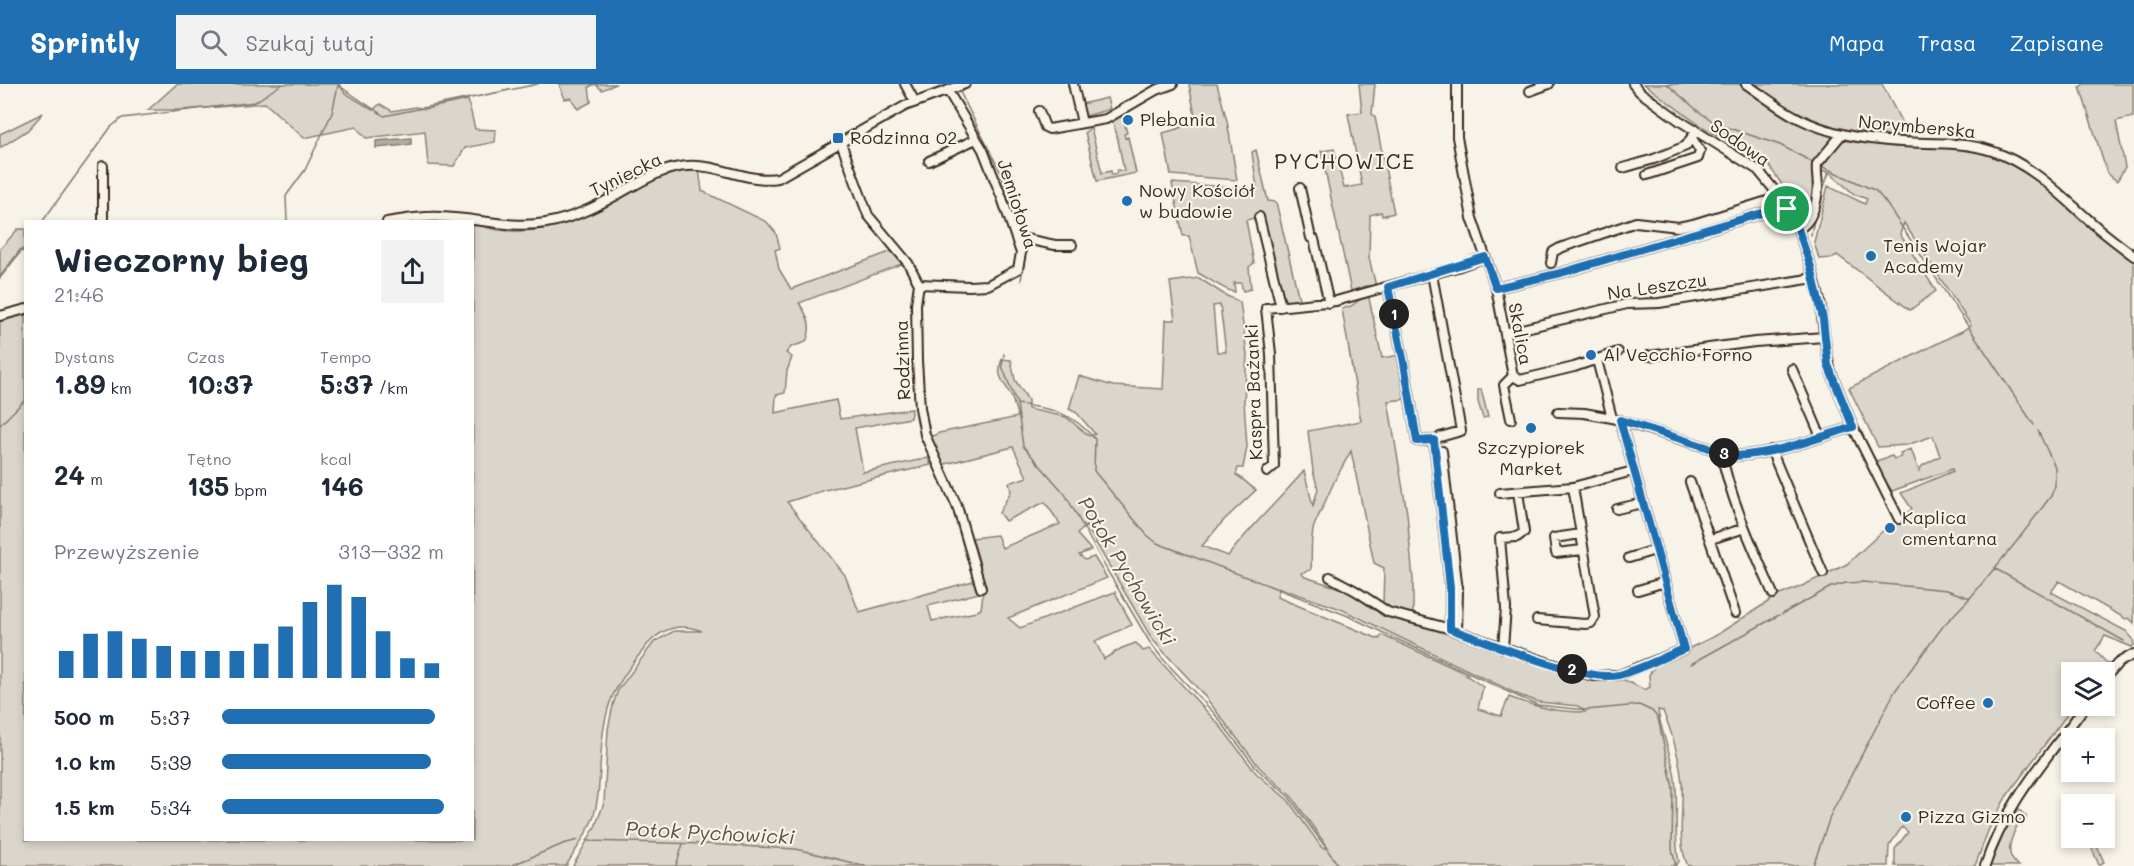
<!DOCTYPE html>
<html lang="pl">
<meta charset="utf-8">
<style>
body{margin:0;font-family:Mali,sans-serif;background:#f2f2f3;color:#1f2937;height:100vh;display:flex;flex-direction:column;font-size:22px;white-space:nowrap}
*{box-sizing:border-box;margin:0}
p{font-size:20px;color:#747a83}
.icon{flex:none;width:33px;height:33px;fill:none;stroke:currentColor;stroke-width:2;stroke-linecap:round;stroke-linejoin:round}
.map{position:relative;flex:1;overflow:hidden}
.drawer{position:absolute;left:24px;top:136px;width:450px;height:621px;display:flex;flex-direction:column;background:#fff;border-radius:0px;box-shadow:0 3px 9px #0003}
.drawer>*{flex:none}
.controls{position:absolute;left:2061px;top:578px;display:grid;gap:12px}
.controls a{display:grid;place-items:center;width:54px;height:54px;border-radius:0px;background:#fff;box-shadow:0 3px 9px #0003;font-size:30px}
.pin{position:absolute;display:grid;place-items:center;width:51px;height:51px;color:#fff;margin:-26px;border:3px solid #fff;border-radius:50%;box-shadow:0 2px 6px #0007}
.km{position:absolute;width:30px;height:30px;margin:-15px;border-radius:50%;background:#222;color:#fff;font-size:16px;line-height:30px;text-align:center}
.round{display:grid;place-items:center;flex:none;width:63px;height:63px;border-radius:0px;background:#f2f2f3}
.headline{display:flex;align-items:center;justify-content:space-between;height:102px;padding:0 30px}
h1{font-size:33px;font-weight:800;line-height:45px}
.figures{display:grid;grid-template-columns:repeat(3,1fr);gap:9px;height:102px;padding:6px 30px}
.figures div{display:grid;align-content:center}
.figures b{font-size:26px;font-weight:800}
.figures small{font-size:16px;font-weight:400}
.figures p{font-size:16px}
.chart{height:168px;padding:12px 30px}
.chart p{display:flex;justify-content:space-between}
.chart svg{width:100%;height:108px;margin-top:6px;stroke:#1f6fb2;stroke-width:6}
ul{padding:0 30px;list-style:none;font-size:20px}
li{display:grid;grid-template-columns:96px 72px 1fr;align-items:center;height:45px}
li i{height:15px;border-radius:8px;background:#1f6fb2}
header{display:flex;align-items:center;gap:36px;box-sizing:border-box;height:84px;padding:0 30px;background:#1f6fb2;color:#fff}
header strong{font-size:28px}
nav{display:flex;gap:33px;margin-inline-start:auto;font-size:21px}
.search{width:420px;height:54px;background:#f2f2f3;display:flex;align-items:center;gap:15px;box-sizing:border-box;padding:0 21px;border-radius:0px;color:#747a83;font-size:22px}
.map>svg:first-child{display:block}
.green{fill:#dbd6cb;stroke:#8b8074;stroke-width:1.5;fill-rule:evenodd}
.water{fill:#b4aca0;stroke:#84786c;stroke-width:1.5}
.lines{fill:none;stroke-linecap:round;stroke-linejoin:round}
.stream{stroke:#84786c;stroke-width:1.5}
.minor-casing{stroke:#3b2a1e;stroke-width:12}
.minor{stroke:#f7f3e8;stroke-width:8}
.route-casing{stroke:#fff;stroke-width:12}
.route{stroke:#1f6fb2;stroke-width:8}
.poi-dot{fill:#1f6fb2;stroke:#f7f3e8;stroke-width:2}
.labels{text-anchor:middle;stroke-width:4.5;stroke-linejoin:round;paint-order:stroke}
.poi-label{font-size:18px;fill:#3b2a1e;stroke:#f7f3e8;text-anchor:start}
.street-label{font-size:18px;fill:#3b2a1e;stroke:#f7f3e8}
.water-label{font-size:20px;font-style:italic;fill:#5f5145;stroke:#f7f3e8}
.quarter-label{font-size:21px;letter-spacing:1.5px;fill:#3b2a1e;stroke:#f7f3e8}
</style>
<header>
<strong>Sprintly</strong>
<div class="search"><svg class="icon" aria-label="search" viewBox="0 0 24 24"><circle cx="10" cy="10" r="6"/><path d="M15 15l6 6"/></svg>Szukaj tutaj</div>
<nav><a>Mapa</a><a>Trasa</a><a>Zapisane</a></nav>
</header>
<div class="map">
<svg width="2134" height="782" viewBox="0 0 2134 782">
<rect width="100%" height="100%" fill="#f7f3e8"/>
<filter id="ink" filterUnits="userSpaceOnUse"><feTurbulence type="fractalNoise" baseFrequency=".0167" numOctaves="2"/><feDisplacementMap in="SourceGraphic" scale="12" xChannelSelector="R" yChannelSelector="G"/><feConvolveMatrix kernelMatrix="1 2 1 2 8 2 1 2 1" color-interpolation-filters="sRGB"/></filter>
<g filter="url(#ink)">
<path class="green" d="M177,0H339L345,9L373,26L380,20L392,27L415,23L425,25L468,16L475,45L496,46L495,58L465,64L454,82L428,81L425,47L366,54L356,43L304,54L265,19L181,26H148Z
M559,0H616L602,6L595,0L589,3L591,18L578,25L571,14L565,15Z
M1189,0H1217L1227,37L1237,96L1171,91L1163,49L1177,45L1196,37Z
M1359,0H1375L1372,30L1375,33L1394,129L1382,132L1381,128L1370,131L1369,174L1376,202H1365L1351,207L1321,67L1334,65L1344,104L1362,101L1348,30L1362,28Z
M1644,0H1739L1792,35L1825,50L1848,57L1896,63L1955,64L1975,66L1997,73L2019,84L2039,98L2056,111L2078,134L2134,177V539L2129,534L2126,535L2059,497L2051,508L2126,547L2133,555L2134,561L2132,563L2105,552L2095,567L2109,581L2103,588H2072V621H2074L2006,713L1988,747L1975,782H1895V765L1908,748L1902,743L1889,762L1888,782H1688C1676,757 1684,726 1682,699C1680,675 1672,649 1663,627L1658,626C1661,649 1672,671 1675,694C1679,722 1673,750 1679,778L1673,782H573L595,743L604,719L608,645L613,621L618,606L654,558L674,547H702C677,537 658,546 643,566C613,604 604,621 601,670C599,691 600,713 593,734C587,750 575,767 566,782H0V237L25,230L26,756H472L473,140C482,141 490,145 499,146C527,150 560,143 585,132C614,118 641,96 671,88C680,85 690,85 699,85L702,107L767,138L776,149L780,164L775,166L779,185L791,205L895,166L904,179L799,219C808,232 813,243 806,258L791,263L786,269L792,273L787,287L785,309L776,311L775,329L836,316L840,335L912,325L910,334L855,344L863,388L928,374L931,381L825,406L787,418L845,491L859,528L977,496L979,509L928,522L932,537L976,528L981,525C986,495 980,482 972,454L997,451L1002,464L1060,440L1045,418L1005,437L999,429L1011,407L1009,399L1027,393L1013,363L941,381L928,354L939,349L1018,333C1015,325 1013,315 1009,308C1002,295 996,292 1002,275L1011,276L1015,296L1028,316V325L1066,333L1089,352L1095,350L1077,329L1069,325L1079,292L1113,302L1163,305L1166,236H1175L1170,198L1199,194L1225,211L1240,218L1247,271L1244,317L1247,363L1243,384H1238L1236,391C1243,394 1248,401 1256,406L1224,436L1202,462L1228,472C1251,442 1279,416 1304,387L1313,422L1318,405L1313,387L1308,347L1361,337L1342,225L1351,222L1368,210L1382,274L1400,271L1407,315L1388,317L1407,429L1413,496V530L1391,525L1383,521L1384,484L1374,479L1351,367L1335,396L1314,442C1310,454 1312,473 1311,486L1301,489L1305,493L1352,508L1383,532L1450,548L1586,594L1605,595L1618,593L1645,606L1650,603L1649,591L1656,580L1715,552L1777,512L1800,503L1847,480L1886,444L1912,425L1901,409L1953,387L1952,385L1892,407L1882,393L1876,377L1892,372L1894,375L1901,373L1900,369L1911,365L1919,387L1922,382L1940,372L1933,352L1907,361L1878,363L1849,304L1962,247L1971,241L1904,139L1900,150L1936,207L1910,226L1837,171L1832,174L1819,175L1814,158L1828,102L1865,120L1867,115L1854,110L1830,89L1813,83L1812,113L1806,136L1768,80L1698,40ZM1220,221L1226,268H1217L1213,222ZM1086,442L1152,555L1203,610L1260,684L1292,713L1328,764H1322L1288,716L1256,689L1221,643L1149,565L1143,567L1136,559L1122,564L1104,575L1095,557L1132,541L1115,508L1020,544L1008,534L1107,494L1094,473L1085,476L1079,471L1091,466L1077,450ZM1279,504L1341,525L1519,611L1539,618L1578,622L1585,628C1557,628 1535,623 1509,613L1501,632L1478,625L1483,603L1460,587L1382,551L1379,555L1277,513Z
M1753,0H1882L1909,53C1845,51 1805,38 1753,0Z
M2084,0H2133V33L2116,37L2125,83L2117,97L2107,89L2080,3Z
M1107,14L1110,25L1086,32L1082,20Z
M43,29L28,46L0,64V50Z
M1122,29L1127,49L1124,50L1125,54L1128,53L1136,89L1097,97L1085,48L1091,44L1102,89L1111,87L1112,91L1116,90L1117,86L1124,87L1118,56L1112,34Z
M1256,66L1268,117L1276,118L1300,219L1283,220L1262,132L1246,136L1254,179L1249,183L1251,205L1243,207L1241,199H1234L1235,208C1227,208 1208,194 1198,189L1189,152H1183L1172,99L1257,105L1252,68Z
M18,145H25V166L24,168L20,166L0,193V165Z
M1481,305L1488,333L1483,334L1478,318V306Z
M2018,725L2026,732V735L2021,733C2014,750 2001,767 2018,782H1990L2003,751Z
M2093,753L2104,778L2099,781L2088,756Z"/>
<path class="water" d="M411,54V60L407,61L376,64V57Z"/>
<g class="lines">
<path class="stream" d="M1667,0L1698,27L1717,40L1780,61L1814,79
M338,1L384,32L538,0
M960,8L1001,89L1017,145L1025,151
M1821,82L1876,107L1886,119L2034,341
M1820,115L1829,88
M42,138L111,43L122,34L255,18L282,0
M287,138L286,112L305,86L332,29L338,2
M1811,151L1815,131
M1023,185L1027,159
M0,194L26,161
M1021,197L1022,189
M1004,270L1002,282L1017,320L1023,362L1065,410L1107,486L1149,557L1162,574L1214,629L1258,686L1289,713L1339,782
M1017,320C1053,325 1070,327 1095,355L1094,387L1147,451L1157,459L1346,531L1519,613L1538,621L1566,624L1586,626L1639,621L1652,627L1658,634L1673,704L1672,765L1676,782
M0,341L26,315
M1994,484L2124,557
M1782,530L1831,503L1846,499L1863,498L1947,506L1970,514
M1691,580L1779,531
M587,757L705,760L796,765L865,782
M510,782L563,760L578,756
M676,782L683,760
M1813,782L1831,730L1895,607L1944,541L1970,514L2017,457L2051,412L2055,402V383L2038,347"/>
<g class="minor-casing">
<path id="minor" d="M905,0L915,18
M1073,0L1082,39
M1457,0V53L1472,134L1496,204L1513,292L1520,296L1574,283L1618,268
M1633,0L1640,8L1680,37L1758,86L1780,113L1798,145L1811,183L1820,217L1827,271L1831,288L1853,343L1899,435
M1746,0C1764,12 1781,26 1800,35C1831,51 1867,56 1901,58C1931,60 1963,57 1992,67C2036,82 2064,115 2098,144C2110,154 2122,163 2134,172
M1530,7L1549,0
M1039,27L1045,43L1049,45L1106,35L1156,6L1173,0
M841,59L868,131L908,179L919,200L916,220L917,277L920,324L925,351L957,422L981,504
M929,77L976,55
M103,82V138
M1623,84L1654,75L1686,62L1696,46
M1647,91L1698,74L1700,67L1692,54
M1300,104L1311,154L1314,155L1329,219
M1259,133L1281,223
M387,138C405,135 423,132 441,133C476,134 511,145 546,139C576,134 603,119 629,104C648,94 666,83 688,82C719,80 747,99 778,94L905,22L965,0
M1798,145C1812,139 1817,118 1818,104C1818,96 1816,88 1817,80L1842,50
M1016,153L1055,161H1072
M1551,179L1553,168L1560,164L1636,138L1678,143L1693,140L1780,113
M1432,190L1461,347L1440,353
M919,200L969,202L988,201L1018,185L1021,169L1002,114L983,66L948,7
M1388,203L1404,279L1417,357L1434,356L1450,503V545
M1496,204L1561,189L1762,129H1776L1787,125
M0,232L26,225
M1505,249L1627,220L1659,219L1814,194
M1648,272L1755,258L1825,253
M1597,276L1612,334
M1792,285L1821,353
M1558,328L1584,329L1612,334L1735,372C1775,370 1815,355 1853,343
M1511,335L1504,301L1513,292
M1771,366L1823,489
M1442,367L1458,507L1457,547
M1721,368C1731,417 1753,464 1773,510
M1267,388L1274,382L1271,270L1266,224L1336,217L1457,183L1485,173
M1690,398L1735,529
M1500,409L1573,403L1633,387
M1617,425L1642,419
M1581,450L1554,454L1556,469L1583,466
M1711,455L1745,444
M1629,474L1655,466
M1330,493L1356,507L1388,528L1447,544L1549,579L1593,592L1619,591L1684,565L1620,336
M1638,506L1665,498
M1537,536L1585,540L1591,539L1595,533L1573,403
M1503,564L1506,524L1500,454L1517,453L1524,448L1518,408
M2104,595L2118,579L2134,570
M1985,782C2005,720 2048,673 2086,621"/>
</g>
<use href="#minor" class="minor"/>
</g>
</g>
<g class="lines" filter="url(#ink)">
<g class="route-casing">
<path id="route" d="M1787,125L1798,145L1811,183L1823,235L1828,281L1853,343C1815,355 1775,370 1735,372L1620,336L1684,565C1663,573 1641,585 1619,591C1585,599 1487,557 1450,545V503L1434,356L1417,357L1404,279L1388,203L1485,173L1496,204L1561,189L1762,129H1779Z"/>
</g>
<use href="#route" class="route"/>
</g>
<g class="poi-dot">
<circle cx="1128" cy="36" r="6"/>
<rect x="832" y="48" width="12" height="12" rx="3"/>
<circle cx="1127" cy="117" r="6"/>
<circle cx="1871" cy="172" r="6"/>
<circle cx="1591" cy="271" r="6"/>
<circle cx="1531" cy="344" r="6"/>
<circle cx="1890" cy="444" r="6"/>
<circle cx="1988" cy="619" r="6"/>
<circle cx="1906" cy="733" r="6"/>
</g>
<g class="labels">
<g class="poi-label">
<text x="1140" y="42">Plebania</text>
<text x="850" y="60">Rodzinna 02</text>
<text x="1139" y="113">Nowy Kościół<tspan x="1139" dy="21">w budowie</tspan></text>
<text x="1883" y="168">Tenis Wojar<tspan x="1883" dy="21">Academy</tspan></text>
<text x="1603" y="277">Al Vecchio Forno</text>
<text x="1531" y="370" text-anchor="middle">Szczypiorek<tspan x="1531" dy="21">Market</tspan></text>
<text x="1902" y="440">Kaplica<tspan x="1902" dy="21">cmentarna</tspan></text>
<text x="1976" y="625" text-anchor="end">Coffee</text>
<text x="1918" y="739">Pizza Gizmo</text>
</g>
<g class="street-label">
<text transform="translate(1917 43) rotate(5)" y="6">Norymberska</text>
<text transform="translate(1740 59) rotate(35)" y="6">Sodowa</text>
<text transform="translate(626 91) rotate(-26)" y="6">Tyniecka</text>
<text transform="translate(1017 120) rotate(72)" y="6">Jemiołowa</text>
<text transform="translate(1657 203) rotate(-8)" y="6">Na Leszczu</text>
<text transform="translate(1520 250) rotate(79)" y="6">Skalica</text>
<text transform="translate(903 276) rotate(-92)" y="6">Rodzinna</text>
<text transform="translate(1254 308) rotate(-92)" y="6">Kaspra Bażanki</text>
</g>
<g class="water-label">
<text transform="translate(1127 487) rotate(59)" y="7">Potok Pychowicki</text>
<text transform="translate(710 749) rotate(3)" y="7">Potok Pychowicki</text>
</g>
<g class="quarter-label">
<text x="1345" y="85">PYCHOWICE</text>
</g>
</g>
</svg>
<div class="controls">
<a><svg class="icon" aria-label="layers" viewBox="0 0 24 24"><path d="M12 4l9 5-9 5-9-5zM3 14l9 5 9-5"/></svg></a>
<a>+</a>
<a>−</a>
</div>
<div class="pin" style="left:1787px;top:125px;background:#1e9e55"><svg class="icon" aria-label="arrive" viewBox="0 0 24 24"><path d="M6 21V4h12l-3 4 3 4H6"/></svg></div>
<b class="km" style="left:1394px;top:230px">1</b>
<b class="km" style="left:1572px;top:585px">2</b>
<b class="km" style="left:1724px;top:369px">3</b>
<section class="drawer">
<div class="headline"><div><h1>Wieczorny bieg</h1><p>21:46</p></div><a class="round"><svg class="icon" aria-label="share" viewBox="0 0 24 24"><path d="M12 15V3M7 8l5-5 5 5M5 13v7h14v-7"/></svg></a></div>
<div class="figures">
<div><p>Dystans</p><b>1.89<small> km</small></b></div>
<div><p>Czas</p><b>10:37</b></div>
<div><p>Tempo</p><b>5:37<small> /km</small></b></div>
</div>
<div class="figures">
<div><b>24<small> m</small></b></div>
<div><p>Tętno</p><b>135<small> bpm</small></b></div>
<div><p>kcal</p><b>146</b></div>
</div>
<div class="chart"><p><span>Przewyższenie</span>313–332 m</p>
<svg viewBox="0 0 160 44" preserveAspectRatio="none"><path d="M5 44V33M15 44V26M25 44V25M35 44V28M45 44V31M55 44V33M65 44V33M75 44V33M85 44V30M95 44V23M105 44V13M115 44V6M125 44V11M135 44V25M145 44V36M155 44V38"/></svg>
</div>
<ul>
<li><b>500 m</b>5:37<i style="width:96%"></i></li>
<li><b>1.0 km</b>5:39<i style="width:94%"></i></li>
<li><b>1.5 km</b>5:34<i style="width:100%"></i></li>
</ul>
</section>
</div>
